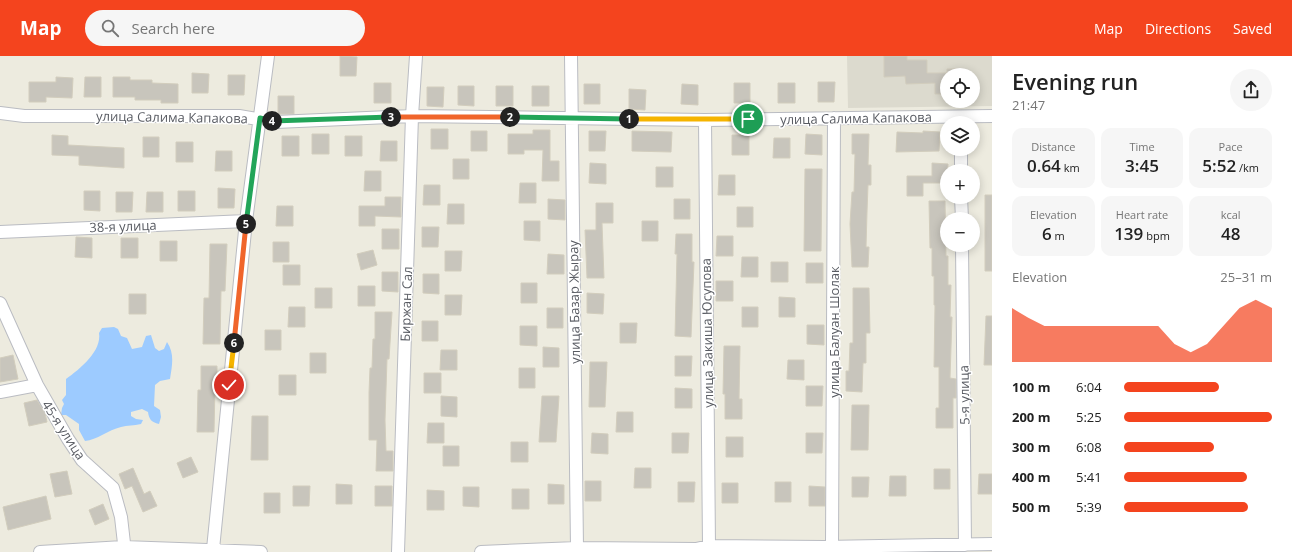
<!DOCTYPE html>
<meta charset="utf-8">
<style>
body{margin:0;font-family:"Open Sans",sans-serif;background:#f6f6f6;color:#222;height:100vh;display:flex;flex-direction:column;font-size:15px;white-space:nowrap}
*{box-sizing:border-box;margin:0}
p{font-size:13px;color:#767676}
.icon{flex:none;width:22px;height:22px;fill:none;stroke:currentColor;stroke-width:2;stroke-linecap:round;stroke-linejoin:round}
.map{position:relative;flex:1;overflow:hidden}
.drawer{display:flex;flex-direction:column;background:#fff;width:300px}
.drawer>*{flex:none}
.fabs{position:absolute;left:940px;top:12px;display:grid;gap:8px}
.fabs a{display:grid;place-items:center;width:40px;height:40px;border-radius:50%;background:#fff;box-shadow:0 2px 10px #0003;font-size:20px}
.pin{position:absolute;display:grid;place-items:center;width:34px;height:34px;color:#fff;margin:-17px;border:2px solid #fff;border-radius:50%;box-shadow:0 1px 4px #0007}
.km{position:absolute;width:20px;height:20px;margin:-10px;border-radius:50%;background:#222;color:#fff;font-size:11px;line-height:20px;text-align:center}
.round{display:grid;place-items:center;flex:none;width:42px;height:42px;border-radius:21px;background:#f6f6f6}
.overview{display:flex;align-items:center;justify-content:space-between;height:68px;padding:0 20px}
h1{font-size:22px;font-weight:600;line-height:30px}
.stats{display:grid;grid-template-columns:repeat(3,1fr);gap:6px;height:68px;padding:4px 20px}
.stats div{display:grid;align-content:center;border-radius:10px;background:#f6f6f6;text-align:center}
.stats b{font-size:17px;font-weight:600}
.stats small{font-size:11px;font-weight:400}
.stats p{font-size:11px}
.chart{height:112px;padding:8px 20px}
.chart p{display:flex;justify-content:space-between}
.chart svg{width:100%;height:72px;margin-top:4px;fill:#f4441e;opacity:.7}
ul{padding:0 20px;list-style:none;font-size:13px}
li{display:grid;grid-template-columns:64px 48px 1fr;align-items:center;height:30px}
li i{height:10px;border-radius:5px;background:#f4441e}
header{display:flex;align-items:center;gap:24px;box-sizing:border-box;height:56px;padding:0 20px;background:#f4441e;color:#fff}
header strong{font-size:19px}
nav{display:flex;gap:22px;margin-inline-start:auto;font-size:14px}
.search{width:280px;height:36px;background:#f6f6f6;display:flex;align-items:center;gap:10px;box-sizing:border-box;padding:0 14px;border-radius:22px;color:#767676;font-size:15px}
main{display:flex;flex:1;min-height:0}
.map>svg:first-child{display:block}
.education{fill:#dcdace;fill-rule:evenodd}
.water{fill:#9dcbff}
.building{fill:#c8c5bc;stroke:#d2cdbd}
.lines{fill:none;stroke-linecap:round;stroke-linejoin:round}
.minor-casing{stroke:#babcc2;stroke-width:14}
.minor{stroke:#fff;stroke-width:12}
.split-1-casing{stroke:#fff;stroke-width:8}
.split-2-casing{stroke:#fff;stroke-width:8}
.split-3-casing{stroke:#fff;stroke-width:8}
.split-4-casing{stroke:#fff;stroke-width:8}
.split-5-casing{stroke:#fff;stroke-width:8}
.split-6-casing{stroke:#fff;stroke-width:8}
.split-7-casing{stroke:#fff;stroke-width:8}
.split-1{stroke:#f5b400;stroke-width:5}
.split-2{stroke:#22a559;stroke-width:5}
.split-3{stroke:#f0652b;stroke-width:5}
.split-4{stroke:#22a559;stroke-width:5}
.split-5{stroke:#22a559;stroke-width:5}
.split-6{stroke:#f0652b;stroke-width:5}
.split-7{stroke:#f5b400;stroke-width:5}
.labels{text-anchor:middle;stroke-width:3;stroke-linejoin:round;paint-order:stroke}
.street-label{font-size:13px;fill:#585b62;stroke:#fff}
</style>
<header>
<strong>Map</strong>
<div class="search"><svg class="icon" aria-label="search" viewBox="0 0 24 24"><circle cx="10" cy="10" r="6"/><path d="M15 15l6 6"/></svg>Search here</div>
<nav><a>Map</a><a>Directions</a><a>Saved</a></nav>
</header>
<main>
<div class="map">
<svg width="992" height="496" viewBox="0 0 992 496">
<rect width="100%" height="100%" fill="#edebdf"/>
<path class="education" d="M847,0H992V50L848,52ZM947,19H973V45H947Z"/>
<path class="water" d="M114,271L118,273L121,280L127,282L132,293L142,291L146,280L151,279L155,292L159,295L164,293L167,286C175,298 172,310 170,323L160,325L155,329L154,350L160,354L161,361L159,368C151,366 149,363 148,356L142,353L131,356V360L136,363L143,364L141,368C134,370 127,369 121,371C108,374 97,384 85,385L79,374V368L66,359H61L62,352L64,348L62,344L66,339V323C80,313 102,295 99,277L102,272Z"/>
<path class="building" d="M340,0L357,1L356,20H340Z
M884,0H907V4H927V17H947V38H935V27L906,28L905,20L884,21Z
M947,13H964V19H947Z
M192,17L209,18L208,37H192Z
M228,19H245L244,39H228Z
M56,21L73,22L72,42L46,41V46H29V26H56Z
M85,21H101V41H84Z
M113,21H130V24H152V27L178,28V47H161V44H135V41H113Z
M818,26H835L834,46H818Z
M374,27H391V47H374Z
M734,27H750V47H734Z
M778,27H795V47H778Z
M584,28H600V48H584Z
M682,28L698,29V49L681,48Z
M458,30H474V50L458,49Z
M496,30H513V50H496Z
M532,30H549V50H532Z
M427,31H444L443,51L427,50Z
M629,33L646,34L645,54L629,53Z
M278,40H294V58H278Z
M431,73H448V93H431Z
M533,74H550V105H559V125H542L543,94H524V98H508V78H533Z
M471,75H487V95H471Z
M589,75H606L605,95H589Z
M632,75L672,76L671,96L632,95Z
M923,75L940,76L939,95L896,96L897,76L923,77Z
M312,78H329V98H312Z
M806,78L822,79V99L805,98Z
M852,78H869L868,109H871V129H868L867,156L866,191H869L868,211H852L850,168L852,136H854L855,98H852Z
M52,79L68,80V89L124,92V112L79,109V100L52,99Z
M732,79H749V99H732Z
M282,80H299V100H282Z
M345,80H362V100H345Z
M143,81H159V101H143Z
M774,82H790V102H773Z
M381,85H397V105H380Z
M176,86H193V106H176Z
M216,95H232V115H215Z
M453,103H469V123H453Z
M590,107L606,108V128L589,127Z
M932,107L948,108L947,127H923V140H907V120H932Z
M656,111H673V131H656Z
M805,113H822L821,195H804Z
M365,115H381V135H364Z
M719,119H735V139H718Z
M520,127H536V147H519Z
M424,129H440V149H423Z
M218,132L235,133L234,152H218Z
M84,135H100V155L84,154Z
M178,135H195V155H178Z
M116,136H133L132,156H116Z
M147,136H163V156H146Z
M985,139H992V215H985Z
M385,141H401V161L375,160V170H359V150H385Z
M548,143L565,144V164L548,163Z
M674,143H690V163H674Z
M929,145H945L946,200H948V229H951L950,261H952L950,322L956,323V342H953V372H936V352H939V311H934L935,249H934V220H932V192H930Z
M596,147H613V167H602L604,222H587L585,174H596Z
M448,148H464V168H447Z
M277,150H293V170H276Z
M737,151H753V171H737Z
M524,165H540V185L524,184Z
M642,165H658V185H642Z
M422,171H439L438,191H422Z
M382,173H399V193H382Z
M676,178H692V206H694L691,281L675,280L677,198H675Z
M717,180H733V200H716Z
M76,181L92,182V202L75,201Z
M121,182H138V202H121Z
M160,185H177V205H160Z
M273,186H289V206H273Z
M210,188H227L225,235H221L220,288H203L204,242H209Z
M373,194L377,209L361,214L357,198Z
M445,195H462L461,215H445Z
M548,198L564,199V218H547Z
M742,201H758V221H741Z
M771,206H788V226H771Z
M806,207H823V227H806Z
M283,209H300V229H283Z
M382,216H398V236L382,235Z
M423,218H439V238L423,237Z
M716,225H733V245H716Z
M521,227H537V247H521Z
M358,230H375V250H358Z
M315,232H332V252H315Z
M853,232H869L870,277H866V307H863L862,336L846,335V315H849L850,287H853Z
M587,237L604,238L603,258L587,257Z
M129,238H146V258H129Z
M445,239H462L461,259H445Z
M779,241L795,242V261H779Z
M289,251H305V271H288Z
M742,251H758V271H742Z
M547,252H563V272H547Z
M375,256H392L389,303H387L385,364L386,395H393V415H376L377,384H369V337L370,312H372L373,283H375Z
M986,260H992V309H984Z
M422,265H438V285H422Z
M620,267H637L636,287H620Z
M807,269H824V289L807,288Z
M520,270H537V290L520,289Z
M265,274H281V294H265Z
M724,290H740L739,343H742V363H725V338H723Z
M543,291L559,292V311H543Z
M441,294H457V314H440Z
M310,297H326V317H310Z
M13,299L18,323L0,326V302Z
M675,300H692L691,320H675Z
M788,304H804V324L787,323Z
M590,306H607L605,351H589Z
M201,310H217V330H215L214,376H197L198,334H201Z
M519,312H535V332H519Z
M424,317H441V337H424Z
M279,319H296V339H279Z
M806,330H823L822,350H806Z
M675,332L692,333V352H675Z
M441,340L457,341V361L441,360Z
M542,340H559L556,386H539Z
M37,344L45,357L47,366L29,370L24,347Z
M852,349H869L868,394H851Z
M617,356H633V376H616Z
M252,360H268V404H251Z
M428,367H444V387H427Z
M592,377L608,378V398L591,397Z
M672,377H689L688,397H672Z
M806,377H823L822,397H806Z
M726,381H743V401H726Z
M511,386H528V406H511Z
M443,390H459V410H443Z
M191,401L198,416L183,422L177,407Z
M133,412L144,438L150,435L157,450L143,456L132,430L125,433L119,418Z
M635,412H651V432H634Z
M934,413H950V433H934Z
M67,415L72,438L55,441L50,418Z
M979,418H992V438H978Z
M890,420H906V440H889Z
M852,421H869L868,441H852Z
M585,425H601V445H585Z
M678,426H695L694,446H678Z
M775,426H791V446H775Z
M722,427H738V447H722Z
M336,428L352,429V448H336Z
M548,428L564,429V448H548Z
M293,430H310L309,450H293Z
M375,430H392V450H375Z
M809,430L825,431V450H809Z
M463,431H479V451L463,450Z
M512,433H529V453H512Z
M427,434L444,435V454H427Z
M264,437H280V457H264Z
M46,440L51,463L8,474L3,451Z
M103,448L109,463L95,469L89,454Z"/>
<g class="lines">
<g class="minor-casing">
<path id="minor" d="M571,0L577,492
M0,57L24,60H239L276,66L412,60L705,64L992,60
M705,64L709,490
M961,93V115
M961,141L962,163
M0,176L246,165
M962,189L965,489
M0,247L37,329L68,383L82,404L113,432L121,461L125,496
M0,336L37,329
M832,490L834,62
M213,493L246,165L268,0
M40,496L123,491L261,496
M398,496L412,60L416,0
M481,496L577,492L696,493L709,490L824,491L992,488"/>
</g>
<use href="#minor" class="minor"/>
</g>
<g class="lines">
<g class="split-1-casing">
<path id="split-1" d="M629,63H748"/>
</g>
<g class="split-2-casing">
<path id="split-2" d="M510,61L629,63"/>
</g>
<g class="split-3-casing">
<path id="split-3" d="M391,61H510"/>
</g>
<g class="split-4-casing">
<path id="split-4" d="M272,65L391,61"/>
</g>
<g class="split-5-casing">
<path id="split-5" d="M246,168L260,62L272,65"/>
</g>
<g class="split-6-casing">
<path id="split-6" d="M234,287L246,168"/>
</g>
<g class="split-7-casing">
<path id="split-7" d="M229,329L234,287"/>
</g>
<use href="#split-1" class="split-1"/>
<use href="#split-2" class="split-2"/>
<use href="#split-3" class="split-3"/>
<use href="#split-4" class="split-4"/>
<use href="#split-5" class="split-5"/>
<use href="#split-6" class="split-6"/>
<use href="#split-7" class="split-7"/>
</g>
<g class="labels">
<g class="street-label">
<text transform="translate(172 61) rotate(1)" y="5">улица Салима Капакова</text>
<text transform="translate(856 62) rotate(-1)" y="5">улица Салима Капакова</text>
<text transform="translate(123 170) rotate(-2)" y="5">38-я улица</text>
<text transform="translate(574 246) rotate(-91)" y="5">улица Базар Жырау</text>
<text transform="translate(406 248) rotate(-88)" y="5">Биржан Сал</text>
<text transform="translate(834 276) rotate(-90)" y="5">улица Балуан Шолак</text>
<text transform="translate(707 277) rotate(-91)" y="5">улица Закиша Юсупова</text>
<text transform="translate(964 339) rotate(-91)" y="5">5-я улица</text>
<text transform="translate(64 374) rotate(57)" y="5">45-я улица</text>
</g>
</g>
</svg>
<div class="fabs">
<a><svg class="icon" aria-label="locate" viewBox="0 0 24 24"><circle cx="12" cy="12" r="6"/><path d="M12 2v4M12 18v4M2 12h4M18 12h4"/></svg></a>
<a><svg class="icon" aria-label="layers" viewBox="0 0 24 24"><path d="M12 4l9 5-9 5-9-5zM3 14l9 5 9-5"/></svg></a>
<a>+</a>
<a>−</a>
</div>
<div class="pin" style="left:748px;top:63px;background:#1e9e55"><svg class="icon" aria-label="arrive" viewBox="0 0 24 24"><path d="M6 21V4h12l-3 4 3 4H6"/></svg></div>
<div class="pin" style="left:229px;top:329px;background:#d93025"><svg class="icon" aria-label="check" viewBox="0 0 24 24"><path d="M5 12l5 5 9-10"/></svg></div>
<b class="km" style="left:629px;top:63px">1</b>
<b class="km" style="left:510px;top:61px">2</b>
<b class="km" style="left:391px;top:61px">3</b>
<b class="km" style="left:272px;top:65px">4</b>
<b class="km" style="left:246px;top:168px">5</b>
<b class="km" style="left:234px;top:287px">6</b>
</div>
<section class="drawer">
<div class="overview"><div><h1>Evening run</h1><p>21:47</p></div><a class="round"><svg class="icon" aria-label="share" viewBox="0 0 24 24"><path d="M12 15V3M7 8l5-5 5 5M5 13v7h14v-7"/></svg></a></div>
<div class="stats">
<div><p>Distance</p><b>0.64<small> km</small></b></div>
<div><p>Time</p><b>3:45</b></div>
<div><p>Pace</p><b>5:52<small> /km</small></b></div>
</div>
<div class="stats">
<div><p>Elevation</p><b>6<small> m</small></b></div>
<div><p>Heart rate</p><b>139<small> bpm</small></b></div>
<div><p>kcal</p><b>48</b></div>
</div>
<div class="chart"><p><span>Elevation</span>25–31 m</p>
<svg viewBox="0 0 160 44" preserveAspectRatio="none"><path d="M0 44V11L10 17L20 22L30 22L40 22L50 22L60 22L70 22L80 22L90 22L100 33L110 38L120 33L130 22L140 11L150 6L160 11V44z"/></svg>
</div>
<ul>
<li><b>100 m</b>6:04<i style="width:64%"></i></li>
<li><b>200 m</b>5:25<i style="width:100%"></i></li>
<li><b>300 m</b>6:08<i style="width:61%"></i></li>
<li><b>400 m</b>5:41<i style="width:83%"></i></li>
<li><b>500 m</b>5:39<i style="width:84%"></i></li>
</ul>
</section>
</main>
